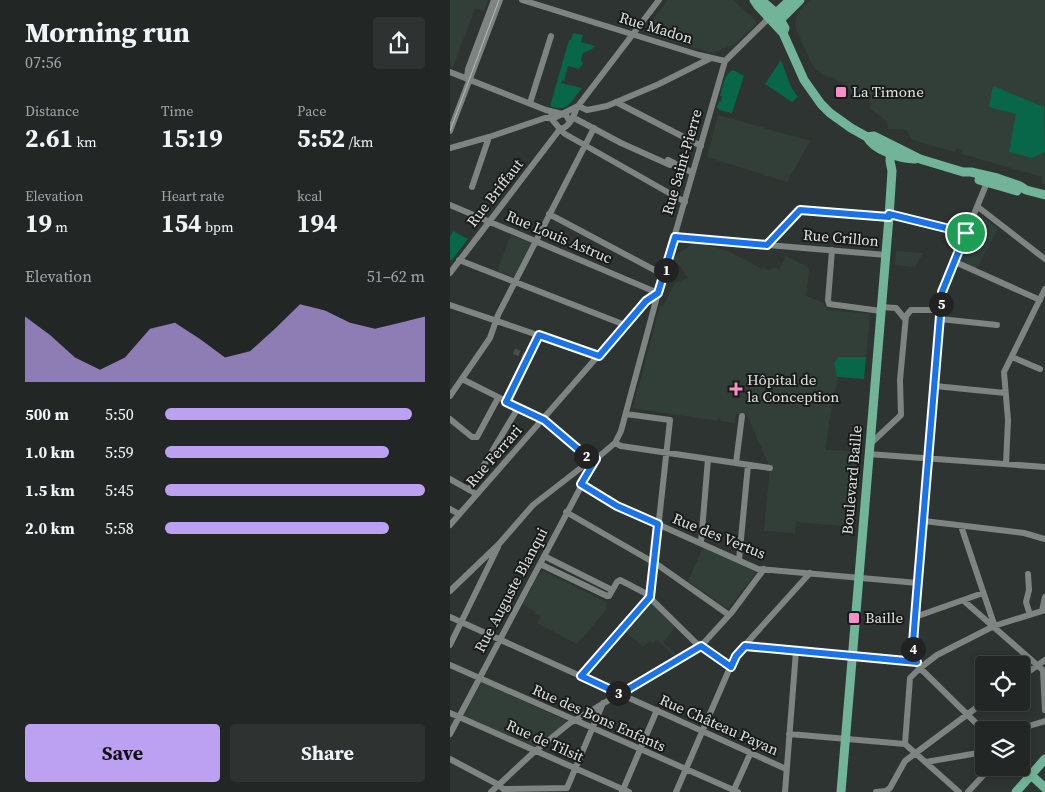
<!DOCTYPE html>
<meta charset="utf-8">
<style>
body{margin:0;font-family:"Source Serif 4",serif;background:#2e3332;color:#f1f3f6;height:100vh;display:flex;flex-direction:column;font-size:19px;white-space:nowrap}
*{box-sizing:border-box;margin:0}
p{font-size:16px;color:#a2a5a7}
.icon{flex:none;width:28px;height:28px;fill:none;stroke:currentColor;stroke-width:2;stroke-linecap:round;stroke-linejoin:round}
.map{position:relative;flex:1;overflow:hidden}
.panel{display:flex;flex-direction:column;background:#222725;width:450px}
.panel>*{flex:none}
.controls{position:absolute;left:525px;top:656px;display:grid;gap:10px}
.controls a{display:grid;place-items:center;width:55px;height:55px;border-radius:5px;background:#222725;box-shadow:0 2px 8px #0003,0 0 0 1px #3f4442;font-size:25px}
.pin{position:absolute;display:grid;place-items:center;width:42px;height:42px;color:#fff;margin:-21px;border:2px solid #fff;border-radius:50%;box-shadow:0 1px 5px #0007}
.km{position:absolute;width:25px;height:25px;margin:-12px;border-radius:50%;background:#222;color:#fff;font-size:14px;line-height:25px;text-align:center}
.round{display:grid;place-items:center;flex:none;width:52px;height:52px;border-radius:5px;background:#2e3332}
.overview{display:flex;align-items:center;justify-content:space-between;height:85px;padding:0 25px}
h1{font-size:28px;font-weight:700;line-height:38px}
.stats{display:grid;grid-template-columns:repeat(3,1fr);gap:8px;height:85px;padding:5px 25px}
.stats div{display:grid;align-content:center}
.stats b{font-size:25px;font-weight:700}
.stats small{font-size:14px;font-weight:400}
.stats p{font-size:14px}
.chart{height:140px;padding:10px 25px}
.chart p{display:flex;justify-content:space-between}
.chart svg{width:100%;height:90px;margin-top:5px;fill:#bca0f2;opacity:.7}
.button{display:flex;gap:10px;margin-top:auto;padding:10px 25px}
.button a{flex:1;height:58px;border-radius:5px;background:#bca0f2;color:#111;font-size:20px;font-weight:700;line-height:58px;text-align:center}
.button a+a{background:#2e3332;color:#f1f3f6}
ul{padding:0 25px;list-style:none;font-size:16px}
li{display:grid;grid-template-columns:80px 60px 1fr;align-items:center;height:38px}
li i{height:12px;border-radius:6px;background:#bca0f2}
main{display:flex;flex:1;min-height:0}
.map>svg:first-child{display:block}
.built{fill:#323f39}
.green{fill:#086649}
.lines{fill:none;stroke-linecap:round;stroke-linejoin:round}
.minor-tunnel{stroke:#484e4b;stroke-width:6;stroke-dasharray:6 3;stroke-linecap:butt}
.minor{stroke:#7d8481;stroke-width:6}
.major{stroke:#71b49a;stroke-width:9}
.tram{stroke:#b8bdbb;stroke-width:1}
.route-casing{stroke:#fff;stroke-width:10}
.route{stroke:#1a73e8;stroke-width:6}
.poi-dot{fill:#fa8fc7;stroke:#181b19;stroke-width:2}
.labels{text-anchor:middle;stroke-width:4;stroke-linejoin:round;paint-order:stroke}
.street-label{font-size:15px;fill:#dee2e0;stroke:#181b19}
.poi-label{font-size:15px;fill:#dee2e0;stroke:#181b19;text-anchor:start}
</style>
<main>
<section class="panel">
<div class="overview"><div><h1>Morning run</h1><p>07:56</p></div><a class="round"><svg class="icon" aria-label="share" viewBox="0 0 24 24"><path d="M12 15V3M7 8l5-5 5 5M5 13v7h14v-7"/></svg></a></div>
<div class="stats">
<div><p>Distance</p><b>2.61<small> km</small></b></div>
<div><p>Time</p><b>15:19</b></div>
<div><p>Pace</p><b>5:52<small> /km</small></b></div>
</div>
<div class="stats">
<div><p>Elevation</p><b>19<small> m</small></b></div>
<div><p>Heart rate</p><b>154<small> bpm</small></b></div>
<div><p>kcal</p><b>194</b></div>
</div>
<div class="chart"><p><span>Elevation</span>51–62 m</p>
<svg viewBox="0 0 160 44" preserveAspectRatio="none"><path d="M0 44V12L10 21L20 32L30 38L40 32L50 18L60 15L70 23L80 32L90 29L100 18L110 6L120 9L130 15L140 18L150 15L160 12V44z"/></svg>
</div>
<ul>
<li><b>500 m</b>5:50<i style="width:95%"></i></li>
<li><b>1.0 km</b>5:59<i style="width:86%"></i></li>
<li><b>1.5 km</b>5:45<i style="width:100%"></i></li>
<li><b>2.0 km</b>5:58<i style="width:86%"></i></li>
</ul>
<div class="button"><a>Save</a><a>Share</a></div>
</section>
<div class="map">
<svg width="595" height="792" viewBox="0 0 595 792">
<rect width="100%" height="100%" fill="#2e3431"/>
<path class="built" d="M0,0H38L34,11L25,8L3,67L0,66Z
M218,0H283L306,21V24L285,44L263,53L196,34L195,30Z
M360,0H595V184H592V177L512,154V150L506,148L505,152L462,140L456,130L438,129L437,121L420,109L421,102L417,97L408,95L405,93L403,94L390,81L389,82L384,77H376L366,70L361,63L345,26L346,19L350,10Z
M268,115L360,141L337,182L257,157Z
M529,214L548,229L526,269L509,261Z
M61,235L81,243L64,277L47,271Z
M245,242L278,251L312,269L313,267L319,270L324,267L329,269L336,256L358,267L359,271L356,296L374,303L378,310L420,314L416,357H388L384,363L388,380L383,396L375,450L408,451L402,527L346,522L345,533L314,531L320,465L318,463L297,415L286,414L285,423L270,421L271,419L268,418L267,421L183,408L210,306H213L225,283L238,278L230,266L223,261L225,256Z
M446,251L473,253L465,267L445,265Z
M253,548L305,571L306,573L278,609L238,581Z
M93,571L158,603L155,607L157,609L127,644L87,623L90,617L85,614L86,612L72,604L83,586L82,585L84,580Z
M201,603L225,628L213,642L228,656L225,657L207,639L203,643L200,641L193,647L176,632Z
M31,682L115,720L116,723L86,746L83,747L14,716Z"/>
<path class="green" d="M123,33L133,35L131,42L145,46L142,49L133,53L131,59L133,64L129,69L118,66L114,81L112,80L111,83L132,88C120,102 119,113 100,106L119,40H121Z
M331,60L341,87L348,97L342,102L315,84Z
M283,70L294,76L282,113L269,110L267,107L269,101L271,102L272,96H270C273,86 274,74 283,70Z
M543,86L594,107L595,152L582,158L559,152L566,114L539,107Z
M3,231L18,239L2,260H0V237Z
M388,357H416L414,379L387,377L384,363Z"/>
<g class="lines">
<path class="minor-tunnel" d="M64,351L75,356"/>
<path class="minor" d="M72,0L249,55L275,61
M0,72L96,110L116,115L120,122
M17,79L18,69L44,0
M166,102L251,146
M80,103L101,36
M128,106L137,110L157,106L209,84L261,58
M100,117L110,129C120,127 124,116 127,107
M126,119L171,143L220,165
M0,131L50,0
M0,148L39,137L95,118H104L128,106L209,0
M218,160L241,172
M22,187L39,137
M0,205L208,293
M528,207L595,259
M99,214L214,275
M439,214L516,233
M225,237L436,255
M317,245L350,210L439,217
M382,250L378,300L379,304L431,311
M9,260L175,325
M503,261L590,300
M0,273L110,129L115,134L235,202
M0,305L149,356
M431,307L446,308L455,319
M490,319L547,325
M562,357L590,369
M12,379L94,420L141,460
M485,386L555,393
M0,396L40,338L48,315L144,128
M56,401L89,335
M0,419L22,437H27L48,398
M165,443L171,446L320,468
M419,445L451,415L450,380L456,316L461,310H490
M418,454L595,467
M286,463L292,416
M556,464L558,420L554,372L595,289
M0,479L23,492
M131,484L167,506L308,569L468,583
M19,490L68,408
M0,509L9,514
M116,512L208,565L279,615
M474,521L574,533L595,539
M0,525L196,301L208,293
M511,526L544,624
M251,543L258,459
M94,556L162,590
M289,560L298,465
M90,564L157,596H159L167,582L170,580L195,593L246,643L281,667
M578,574L579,590L576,602L580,615
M0,591L49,544L83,505L141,460L146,459L165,443L171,431L208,293L275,61L322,15
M514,601L595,672
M592,611L595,597
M0,617L336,769
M465,617L533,593
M0,645L48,547
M295,646L467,663
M0,665L288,792
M593,670L595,710
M131,676L197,601L201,593L220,420L176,414
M571,677L595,660
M0,713L179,792
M534,731L470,668L487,655L544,626L595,610
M0,734L144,462
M339,734L455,744
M571,734L579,726L595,721
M455,744L460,678L470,668L462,656L492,292L538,180
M455,744L509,792
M0,759L49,785L53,789L117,788L153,703
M476,762L534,752
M571,766L581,775
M41,792L85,751L120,723L251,646L282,612L314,569
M172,792L207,710
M226,792L285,656L360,573
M283,792L301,752
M335,792L346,651
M426,792L436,791L440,788L455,761L534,702
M518,792L540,768"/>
<path class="major" d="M304,0L308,6L333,33L354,80L371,104L380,113L401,128L417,137L424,136L470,159L513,172H521L547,178L570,186L576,190L595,195
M311,0L326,13L335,28L333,33
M326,13L340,0
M330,20L350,0
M417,137C424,150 450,159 465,159
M529,180L567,191
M581,775L595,788
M391,792L439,217L442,171L440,161L441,145
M566,792L595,759"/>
<path class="tram" d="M0,131L49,0"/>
</g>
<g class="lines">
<g class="route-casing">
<path id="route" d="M350,210L439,217V214L516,233L492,292L465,617L462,656L467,662L295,646L286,656L281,667L251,646L170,694L131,676L200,597L208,524L167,506L131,484L146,459L141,460L94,420L56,402L89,335L149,356L196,301L208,293L225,237L317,245Z"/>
</g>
<use href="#route" class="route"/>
</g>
<g class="poi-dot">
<rect x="385" y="86" width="12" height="12" rx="2.5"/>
<path d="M283.5 381.5h5v5h5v5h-5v5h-5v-5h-5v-5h5z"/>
<rect x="398" y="612" width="12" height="12" rx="2.5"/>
</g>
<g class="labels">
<g class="street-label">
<text transform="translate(206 28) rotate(17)" y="5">Rue Madon</text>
<text transform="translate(232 162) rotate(-74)" y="5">Rue Saint-Pierre</text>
<text transform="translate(45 193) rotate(-52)" y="5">Rue Briffaut</text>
<text transform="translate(109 237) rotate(23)" y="5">Rue Louis Astruc</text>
<text transform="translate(391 238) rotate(5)" y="5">Rue Crillon</text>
<text transform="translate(44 456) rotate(-49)" y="5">Rue Ferrari</text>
<text transform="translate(402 480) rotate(-85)" y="5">Boulevard Baille</text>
<text transform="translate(269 536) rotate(22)" y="5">Rue des Vertus</text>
<text transform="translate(61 590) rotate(-62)" y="5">Rue Auguste Blanqui</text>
<text transform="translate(149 718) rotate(24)" y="5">Rue des Bons Enfants</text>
<text transform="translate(269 725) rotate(24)" y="5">Rue Château Payan</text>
<text transform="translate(95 741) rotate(24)" y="5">Rue de Tilsit</text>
</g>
<g class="poi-label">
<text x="402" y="97">La Timone</text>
<text x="297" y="385">Hôpital de<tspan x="297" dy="17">la Conception</tspan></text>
<text x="415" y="623">Baille</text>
</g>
</g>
</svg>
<div class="controls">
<a><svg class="icon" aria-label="locate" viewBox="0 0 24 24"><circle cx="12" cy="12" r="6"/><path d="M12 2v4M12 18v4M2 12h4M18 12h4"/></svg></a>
<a><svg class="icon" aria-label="layers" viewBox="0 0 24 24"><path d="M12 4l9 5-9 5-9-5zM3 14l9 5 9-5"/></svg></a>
</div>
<div class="pin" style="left:516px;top:233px;background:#1e9e55"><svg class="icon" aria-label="arrive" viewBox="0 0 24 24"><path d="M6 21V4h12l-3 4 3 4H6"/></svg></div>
<b class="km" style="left:216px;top:270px">1</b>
<b class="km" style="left:136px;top:456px">2</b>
<b class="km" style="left:168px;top:693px">3</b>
<b class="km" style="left:463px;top:649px">4</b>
<b class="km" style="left:491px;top:304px">5</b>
</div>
</main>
